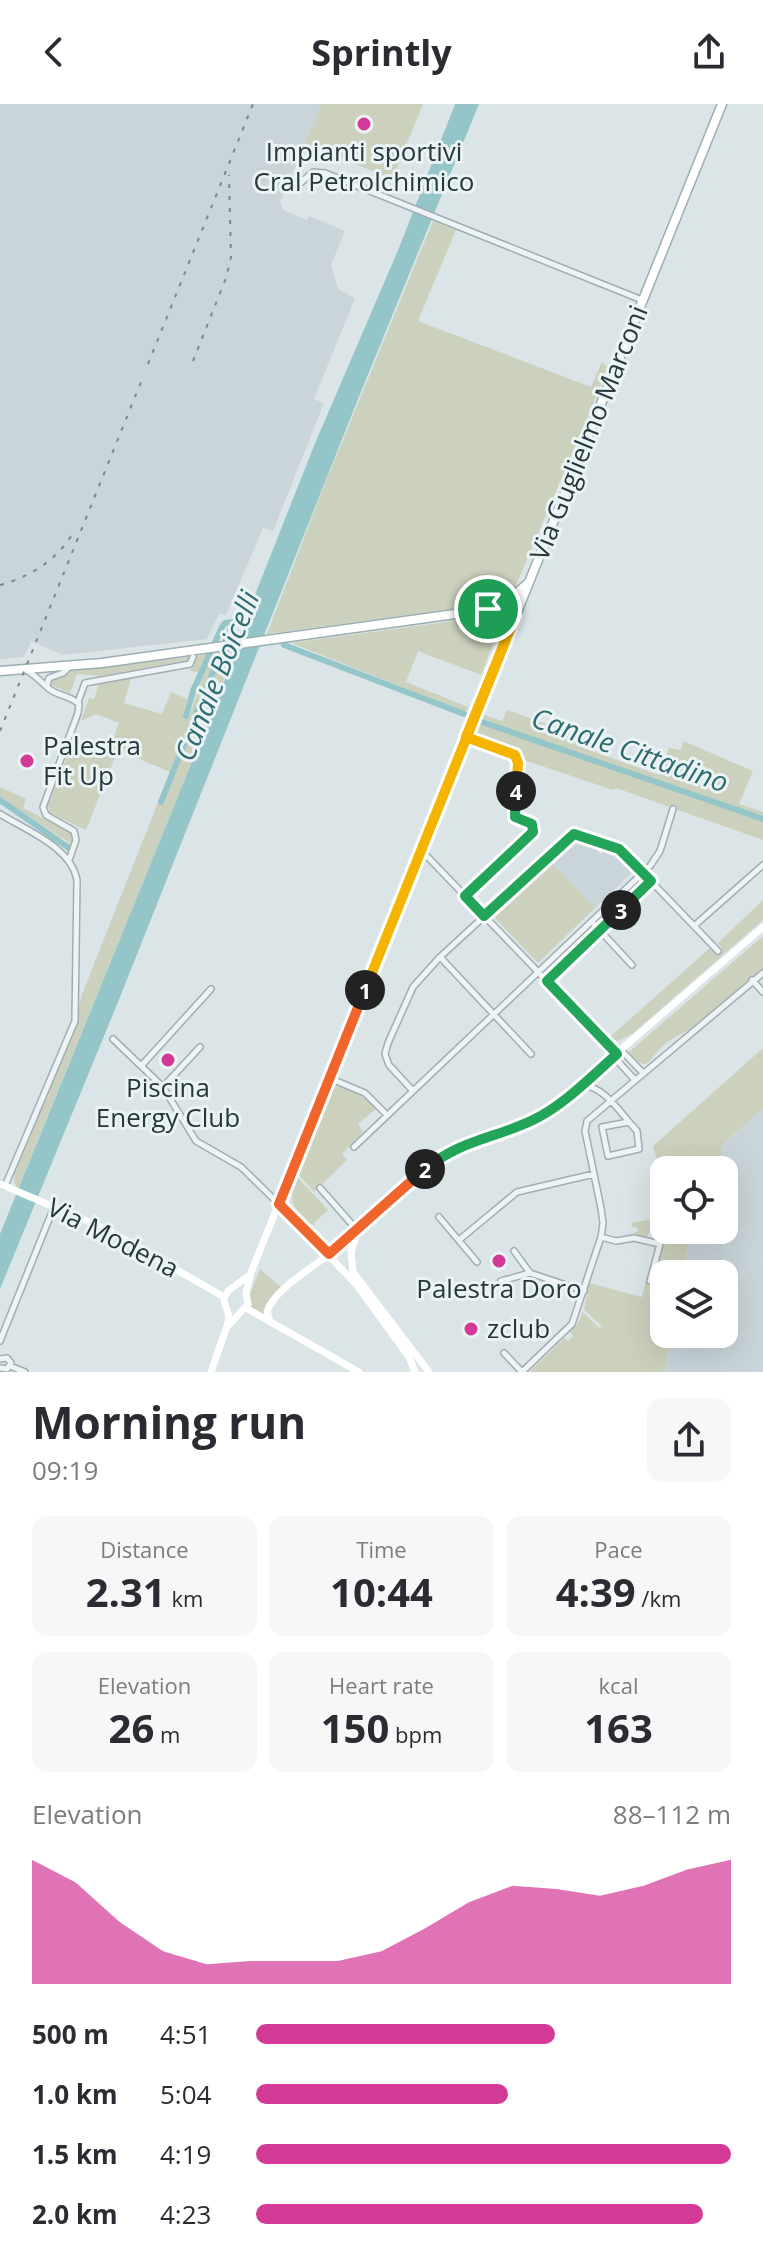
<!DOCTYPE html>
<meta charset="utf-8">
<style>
body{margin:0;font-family:"Open Sans",sans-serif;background:#f7f7f7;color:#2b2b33;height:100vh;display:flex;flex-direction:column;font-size:30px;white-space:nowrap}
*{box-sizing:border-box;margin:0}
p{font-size:26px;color:#7c7c81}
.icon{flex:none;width:44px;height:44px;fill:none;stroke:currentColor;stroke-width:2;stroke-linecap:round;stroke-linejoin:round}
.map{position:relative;height:1268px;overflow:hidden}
.drawer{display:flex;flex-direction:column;background:#fff;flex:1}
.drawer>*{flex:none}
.fabs{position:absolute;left:650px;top:1052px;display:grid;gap:16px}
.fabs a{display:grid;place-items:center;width:88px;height:88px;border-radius:16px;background:#fff;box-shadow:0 8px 32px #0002;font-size:40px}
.pin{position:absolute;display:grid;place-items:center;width:68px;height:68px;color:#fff;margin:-34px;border:4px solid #fff;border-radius:50%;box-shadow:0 2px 8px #0007}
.km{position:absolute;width:40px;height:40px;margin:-20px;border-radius:50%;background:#222;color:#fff;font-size:22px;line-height:40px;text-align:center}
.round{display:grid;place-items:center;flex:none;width:84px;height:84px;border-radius:16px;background:#f7f7f7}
.headline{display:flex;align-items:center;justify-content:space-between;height:136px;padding:0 32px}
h1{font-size:44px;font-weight:700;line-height:60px}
.figures{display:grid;grid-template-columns:repeat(3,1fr);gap:12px;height:136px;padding:8px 32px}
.figures div{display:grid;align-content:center;border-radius:16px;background:#f7f7f7;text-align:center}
.figures b{font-size:40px;font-weight:700}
.figures small{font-size:22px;font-weight:400}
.figures p{font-size:22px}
.chart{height:224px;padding:16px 32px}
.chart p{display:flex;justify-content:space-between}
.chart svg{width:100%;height:144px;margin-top:8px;fill:#d33996;opacity:.7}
ul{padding:0 32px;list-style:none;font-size:26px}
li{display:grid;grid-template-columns:128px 96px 1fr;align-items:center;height:60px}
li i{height:20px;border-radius:10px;background:#d33996}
header{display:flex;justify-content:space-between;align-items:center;height:104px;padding:0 32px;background:#fff;font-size:36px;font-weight:700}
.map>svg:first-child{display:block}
.built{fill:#c9d5d9}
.green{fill:#cbd1bc}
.water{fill:#94c6c9}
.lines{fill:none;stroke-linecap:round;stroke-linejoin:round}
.canal{stroke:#94c6c9;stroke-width:6}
.minor-casing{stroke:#a1aeb1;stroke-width:8}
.primary-casing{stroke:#9aafb3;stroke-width:11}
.minor{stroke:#eef4f5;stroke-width:5}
.secondary{stroke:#fff;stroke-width:7}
.primary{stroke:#fff;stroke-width:8}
.rail{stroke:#748c91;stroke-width:2;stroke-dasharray:4 8;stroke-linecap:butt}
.split-1-casing{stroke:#fff;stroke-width:16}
.split-2-casing{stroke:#fff;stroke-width:16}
.split-3-casing{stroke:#fff;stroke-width:16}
.split-4-casing{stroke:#fff;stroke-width:16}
.split-5-casing{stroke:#fff;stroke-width:16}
.split-1{stroke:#f5b400;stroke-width:10}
.split-2{stroke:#f0652b;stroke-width:10}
.split-3{stroke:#22a559;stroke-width:10}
.split-4{stroke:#22a559;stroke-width:10}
.split-5{stroke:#f5b400;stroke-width:10}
.poi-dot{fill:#d33996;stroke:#ebf3f4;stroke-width:3}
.labels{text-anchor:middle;stroke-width:6;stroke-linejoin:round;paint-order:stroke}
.poi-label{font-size:26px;fill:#25393d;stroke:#ebf3f4}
.street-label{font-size:26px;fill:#25393d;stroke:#ebf3f4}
.water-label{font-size:28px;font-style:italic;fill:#2e6c72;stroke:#ebf3f4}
</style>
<header><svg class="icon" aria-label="back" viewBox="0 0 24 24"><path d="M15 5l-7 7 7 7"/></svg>Sprintly<svg class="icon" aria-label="share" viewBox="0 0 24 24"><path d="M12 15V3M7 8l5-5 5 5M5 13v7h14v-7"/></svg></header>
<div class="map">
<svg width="763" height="1268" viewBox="0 0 763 1268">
<rect width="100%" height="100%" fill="#dbe5e7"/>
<path class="built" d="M0,0H423L392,75L305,40L280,98L283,106L307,116L309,112L345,127L331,161L338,185L355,194L314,295L324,299L273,427L263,424L226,511L219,510L207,535L63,551L31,537L24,553L0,555Z
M573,734L588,737L600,750L608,743L615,745L636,765L595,804L549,756Z
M763,1004V1268H664L671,1230H724V1170H683L690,1131L708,1134L709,1126H724V1066H718L722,1041Z"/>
<path class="green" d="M322,0H423L392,75L305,39Z
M433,117L456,126L418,217L591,283L602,258L607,263L599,286L512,491L501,497L488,500L267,530L324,382Z
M483,513L498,517L500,522L481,571L418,547L406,578L468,603L466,608L291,539Z
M235,547L207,621L18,1085L14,1077L15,1069L76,920L81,893L170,668L118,646L86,726L50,709L48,701L74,635L108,648L119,619L96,610L81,617L89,594L94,595L99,580L131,574L124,599L162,610L171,588L187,595L183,611L189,613L204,569L190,567L196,552Z
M190,553L188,556L100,572L77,570L70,589L51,581L53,575L70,567Z
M507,606L584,634L581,643L659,671L669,644L681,646L683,637L753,667L739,700L763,708V736L616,684L613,686L521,655L515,647L475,634L484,611L502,617Z
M0,683L26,695L23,704L71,728L73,733L71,740L0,693Z
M549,756L595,804L538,859L492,811Z
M763,796V816L632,930L618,937L609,934L711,843L717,849L722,844L718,839Z
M763,832V865L688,927C677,931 667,937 659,946C646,960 646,968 629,948Z
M763,944V1004L722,1041L718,1066H664L662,1071L653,1042Z
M336,980L364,993L377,1004L358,1020L363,1028L342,1050L347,1056L314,1088L299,1071Z
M298,1074L328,1106L311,1122C291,1102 288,1101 298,1074Z
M664,1107V1126H709L708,1134L690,1131L683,1170H664V1230H671L664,1268H529L565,1234L568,1237L573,1232L570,1228L578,1219L583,1208L599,1224L602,1222L584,1206L589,1179L642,1193L647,1172L656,1174L665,1132L659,1130V1126L651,1124L647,1134L633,1129L638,1127L637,1123H632V1119L653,1115Z
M260,1165L281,1183L266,1200L265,1211L251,1203L252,1199L248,1195Z"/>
<path class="water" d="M455,0H479L360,290L118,898L0,1185V1130L207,621L232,557L241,526L316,337L399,144Z"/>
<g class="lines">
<path class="canal" d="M284,541L464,610
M482,618L763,715
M0,696L69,744
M161,698L233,518L225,519L222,523L193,587L186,612"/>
<g class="minor-casing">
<path id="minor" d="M297,82L313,68L325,69L642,196
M26,566C35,571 40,577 48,584C57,592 70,591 79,600L78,609L43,703L46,711L74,727L76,736L69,756
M47,581L49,574L63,569L70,562
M78,598L85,579L190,560L193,553
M0,710C26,726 71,743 77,776L75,917L5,1082
M421,746L616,949
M465,792L533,728L534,724L515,713L518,659L515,651L466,633
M592,818L632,861
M694,822L763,761
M440,853L531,950
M752,876L763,888
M547,877L651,777
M113,935L163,983L196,1037L241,1063L279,1100
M621,946L642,968
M614,953L634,975
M142,961L211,885
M329,974L365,989L387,1011
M580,982C600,979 618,1005 630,1019
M163,983L200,943
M413,987L389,961L385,950L388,939L413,883L440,853L574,730L613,742L623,748L718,847
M629,1018L637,1027L639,1045L608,1052L602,1023Z
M354,1043L650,762L660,747L673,705
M320,1084L357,1126
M439,1113L477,1158
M601,1133L616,1137L634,1134L660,1140L650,1177
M459,1136L517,1088L594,1070
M514,1147L530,1169
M501,1177L530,1169L584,1187
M0,1237L54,1103
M504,1249L522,1268L572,1220L601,1133L603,1119L601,1104L585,1027L587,1017L763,869
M0,1255L7,1254L11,1259L7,1265L0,1264
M10,1262L25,1268"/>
</g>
<g class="primary-casing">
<path id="primary" d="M481,509L506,515L515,513
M515,513L722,0
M0,567L102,559L484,506L509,496L527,480"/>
</g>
<use href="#minor" class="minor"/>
<path class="secondary" d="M0,1080L106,1125L224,1193C223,1203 230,1206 229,1216L211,1268
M279,1100L356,1180L409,1253L415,1268
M357,1129L351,1148L353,1168L429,1268
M224,1193L229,1186L250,1171L515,513
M246,1204L359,1268
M270,1218L267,1207C278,1181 313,1165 334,1146C371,1114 413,1066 456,1044C487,1028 523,1025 552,1005L763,823
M229,1221L248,1200L246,1189L250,1173"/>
<use href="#primary" class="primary"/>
<path class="rail" d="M193,257L226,174L231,153L229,71
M148,260L253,0
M0,481C30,473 57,456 73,429
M0,627L141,278"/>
</g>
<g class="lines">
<g class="split-1-casing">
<path id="split-1" d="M365,886L515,513L500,504L488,505"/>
</g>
<g class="split-2-casing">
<path id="split-2" d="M365,886L279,1100L329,1150L425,1065"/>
</g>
<g class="split-3-casing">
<path id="split-3" d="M425,1065C461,1036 493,1035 533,1016C564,1001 591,973 617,950L547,877L621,806"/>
</g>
<g class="split-4-casing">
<path id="split-4" d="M516,687L515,713L532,720L533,728L465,792L484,812L574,730L619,745L651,777L621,806"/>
</g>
<g class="split-5-casing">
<path id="split-5" d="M488,505L470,508L490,509L501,514L507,524L505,538L466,633L515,651L518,659L516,687"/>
</g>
<use href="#split-1" class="split-1"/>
<use href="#split-2" class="split-2"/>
<use href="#split-3" class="split-3"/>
<use href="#split-4" class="split-4"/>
<use href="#split-5" class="split-5"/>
</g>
<g class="poi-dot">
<circle cx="364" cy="20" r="8"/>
<circle cx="27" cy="657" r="8"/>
<circle cx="168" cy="956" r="8"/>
<circle cx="499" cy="1157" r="8"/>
<circle cx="471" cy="1225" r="8"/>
</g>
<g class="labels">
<g class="poi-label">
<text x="364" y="57">Impianti sportivi<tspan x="364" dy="30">Cral Petrolchimico</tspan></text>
<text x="43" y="651" text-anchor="start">Palestra<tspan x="43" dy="30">Fit Up</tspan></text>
<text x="168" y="993">Piscina<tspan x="168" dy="30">Energy Club</tspan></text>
<text x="499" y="1194">Palestra Doro</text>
<text x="487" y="1234" text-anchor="start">zclub</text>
</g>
<g class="street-label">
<text transform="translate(589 329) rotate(-68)" y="9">Via Guglielmo Marconi</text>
<text transform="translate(113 1134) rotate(27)" y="9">Via Modena</text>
</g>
<g class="water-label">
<text transform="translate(217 572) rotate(-68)" y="10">Canale Boicelli</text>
<text transform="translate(630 646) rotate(19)" y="10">Canale Cittadino</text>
</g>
</g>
</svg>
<div class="fabs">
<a><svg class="icon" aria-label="locate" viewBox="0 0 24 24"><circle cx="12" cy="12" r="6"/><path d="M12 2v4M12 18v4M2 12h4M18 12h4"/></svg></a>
<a><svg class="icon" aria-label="layers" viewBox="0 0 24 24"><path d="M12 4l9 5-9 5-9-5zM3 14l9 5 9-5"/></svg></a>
</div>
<div class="pin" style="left:488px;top:505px;background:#1e9e55"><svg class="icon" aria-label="arrive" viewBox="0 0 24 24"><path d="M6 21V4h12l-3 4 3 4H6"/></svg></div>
<b class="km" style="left:365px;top:886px">1</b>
<b class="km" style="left:425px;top:1065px">2</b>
<b class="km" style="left:621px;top:806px">3</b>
<b class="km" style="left:516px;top:687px">4</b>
</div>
<section class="drawer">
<div class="headline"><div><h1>Morning run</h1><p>09:19</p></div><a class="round"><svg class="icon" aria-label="share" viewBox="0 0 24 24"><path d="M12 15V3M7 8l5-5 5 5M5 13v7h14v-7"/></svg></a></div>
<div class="figures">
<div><p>Distance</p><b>2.31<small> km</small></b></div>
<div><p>Time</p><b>10:44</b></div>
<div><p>Pace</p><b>4:39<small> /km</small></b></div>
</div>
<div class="figures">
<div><p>Elevation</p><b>26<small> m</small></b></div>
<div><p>Heart rate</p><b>150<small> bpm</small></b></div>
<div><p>kcal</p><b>163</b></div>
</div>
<div class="chart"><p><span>Elevation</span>88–112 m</p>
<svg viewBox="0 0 160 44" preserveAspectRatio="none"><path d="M0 44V6L10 13L20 25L30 34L40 38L50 37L60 37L70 37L80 34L90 27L100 19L110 14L120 15L130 17L140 14L150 9L160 6V44z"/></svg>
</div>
<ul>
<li><b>500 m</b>4:51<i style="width:63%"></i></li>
<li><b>1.0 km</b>5:04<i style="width:53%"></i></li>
<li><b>1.5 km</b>4:19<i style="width:100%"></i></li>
<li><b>2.0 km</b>4:23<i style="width:94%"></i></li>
</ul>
</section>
